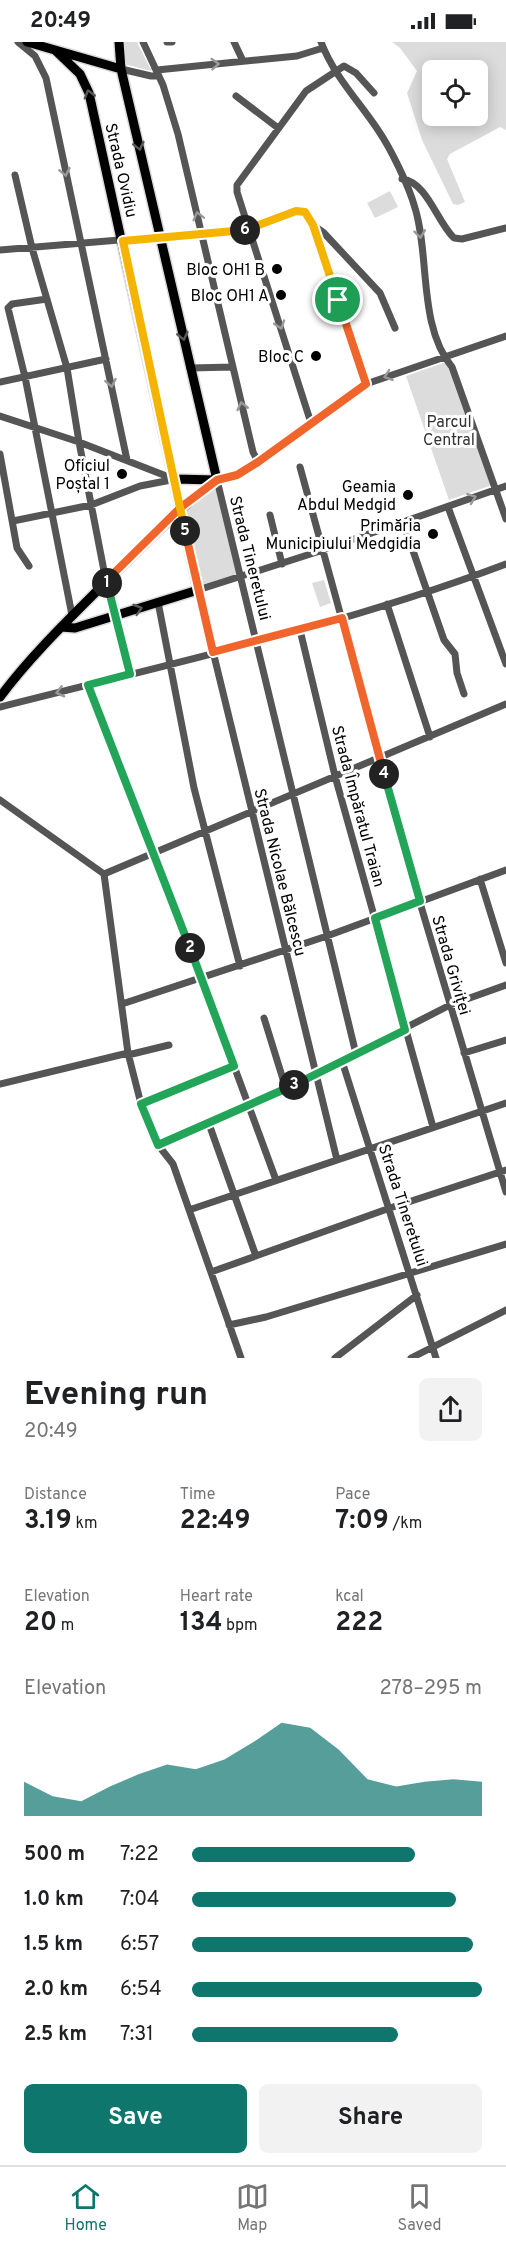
<!DOCTYPE html>
<meta charset="utf-8">
<style>
body{margin:0;font-family:Overpass,sans-serif;background:#f2f2f2;color:#202124;height:100vh;display:flex;flex-direction:column;font-size:22px;white-space:nowrap}
*{box-sizing:border-box;margin:0}
p{font-size:20px;color:#757577}
.icon{flex:none;width:33px;height:33px;fill:none;stroke:currentColor;stroke-width:2;stroke-linecap:round;stroke-linejoin:round}
.map{position:relative;height:1316px;overflow:hidden}
.side{display:flex;flex-direction:column;background:#fff;flex:1}
.side>*{flex:none}
.fabs{position:absolute;left:422px;top:18px;display:grid;gap:12px}
.fabs a{display:grid;place-items:center;width:66px;height:66px;border-radius:9px;background:#fff;box-shadow:0 3px 15px #0003;font-size:30px}
.pin{position:absolute;display:grid;place-items:center;width:51px;height:51px;color:#fff;margin:-26px;border:3px solid #fff;border-radius:50%;box-shadow:0 2px 6px #0007}
.km{position:absolute;width:30px;height:30px;margin:-15px;border-radius:50%;background:#222;color:#fff;font-size:16px;line-height:30px;text-align:center}
.round{display:grid;place-items:center;flex:none;width:63px;height:63px;border-radius:9px;background:#f2f2f2}
.head{display:flex;align-items:center;justify-content:space-between;height:102px;padding:0 24px}
h1{font-size:33px;font-weight:700;line-height:45px}
.metrics{display:grid;grid-template-columns:repeat(3,1fr);gap:9px;height:102px;padding:6px 24px}
.metrics div{display:grid;align-content:center}
.metrics b{font-size:26px;font-weight:700}
.metrics small{font-size:16px;font-weight:400}
.metrics p{font-size:16px}
.chart{height:168px;padding:12px 24px}
.chart p{display:flex;justify-content:space-between}
.chart svg{width:100%;height:108px;margin-top:6px;fill:#0f766e;opacity:.7}
.action{display:flex;gap:12px;margin-top:auto;padding:12px 24px}
.action a{flex:1;height:69px;border-radius:9px;background:#0f766e;color:#fff;font-size:24px;font-weight:700;line-height:69px;text-align:center}
.action a+a{background:#f2f2f2;color:#202124}
ul{padding:0 24px;list-style:none;font-size:20px}
li{display:grid;grid-template-columns:96px 72px 1fr;align-items:center;height:45px}
li i{height:15px;border-radius:8px;background:#0f766e}
.status{display:flex;justify-content:space-between;align-items:center;height:42px;padding:0 30px;background:#fff;direction:ltr}
.status svg{height:16px;fill:currentColor}
.tab-bar{display:flex;justify-content:space-around;align-items:center;height:84px;border-top:2px solid #e0e0e0;background:#fff;font-size:16px;color:#757577}
.tab-bar a{display:grid;justify-items:center;gap:3px}
.tab-bar .current{color:#0f766e}
.map>svg:first-child{display:block}
.green{fill:#dcdcdc;fill-rule:evenodd}
.lines{fill:none;stroke-linecap:round;stroke-linejoin:round}
.major-casing{stroke:#dbdbdb;stroke-width:12}
.minor{stroke:#555;stroke-width:7}
.major{stroke:#000;stroke-width:9}
.oneway{stroke:#999}
.oneway2{stroke:#595959}
.split-1-casing{stroke:#fff;stroke-width:12}
.split-2-casing{stroke:#fff;stroke-width:12}
.split-3-casing{stroke:#fff;stroke-width:12}
.split-4-casing{stroke:#fff;stroke-width:12}
.split-5-casing{stroke:#fff;stroke-width:12}
.split-6-casing{stroke:#fff;stroke-width:12}
.split-7-casing{stroke:#fff;stroke-width:12}
.split-1{stroke:#f0652b;stroke-width:8}
.split-2{stroke:#22a559;stroke-width:8}
.split-3{stroke:#22a559;stroke-width:8}
.split-4{stroke:#22a559;stroke-width:8}
.split-5{stroke:#f0652b;stroke-width:8}
.split-6{stroke:#f5b400;stroke-width:8}
.split-7{stroke:#f5b400;stroke-width:8}
.poi-dot{fill:#000;stroke:#fff;stroke-width:2}
.labels{text-anchor:middle;stroke-width:6;stroke-linejoin:round;paint-order:stroke}
.street-label{font-size:16px;fill:#000;stroke:#fff}
.poi-label{font-size:16px;fill:#000;stroke:#fff;text-anchor:end}
.park-label{font-size:16px;fill:#333;stroke:#fff}
</style>
<div class="status"><b>20:49</b><svg viewBox="0 0 49 12"><path d="M0 12V9h3v3zM5 12V6h3v6zM10 12V3h3v9zM15 12V0h3v12zM26 1h20v11H26zM47 4h2v5h-2z"/></svg></div>
<div class="map">
<svg width="506" height="1316" viewBox="0 0 506 1316">
<rect width="100%" height="100%" fill="#fff"/>
<path class="green" d="M121,0H137L150,26L153,25L151,29L124,22Z
M392,0H506V88L500,85L450,112L447,117L465,160L458,163L453,162L422,98L407,51L417,29L400,6ZM432,28H477V74H432Z
M390,149L398,165L375,176L367,161Z
M449,319L492,443L449,458L406,334Z
M217,438L241,535L198,548L180,466Z
M324,538L331,561L320,565L312,541Z"/>
<g class="lines">
<g class="major-casing">
<path id="major" d="M27,0L121,27
M119,0L121,27L217,438
M55,8L80,32L89,51L198,548L75,586L61,585
M174,437L216,438
M0,655C29,616 65,581 99,547C137,509 174,471 217,438"/>
</g>
<path class="minor" d="M18,0L35,14L46,36L127,418
M143,0L163,43L178,92L253,410L258,420
M167,0H172
M234,0L243,19
M321,0C334,34 358,58 378,88C391,107 409,144 415,166C430,214 418,284 452,325L506,477
M121,27L151,34H159
M157,28L297,14L323,6
M236,54L278,86
M15,133L32,206L67,326L79,400L106,539L130,632
M402,137C427,140 437,180 454,196L462,197L506,186
M313,183L323,190L380,251L395,286
M0,208L250,187L296,169L305,170L313,183L366,342
M47,257L12,262L8,266L25,335L72,573
M190,326L233,325
M0,340L106,317
M0,374L79,400L174,437
M311,381L237,150V143L306,49L344,24L356,31L374,51
M0,412L17,506L29,524
M300,425L415,844L506,1150
M448,465L506,622
M270,473L282,522
M13,479L91,463L140,444L171,438
M403,480L444,598L455,612L457,631L464,652
M158,560L194,746L240,924
M387,562L430,695
M300,588L335,734L433,1085
M88,643L202,937L276,1138
M0,665C169,622 342,584 506,522
M0,758L104,832
M104,832L128,1011L141,1062L155,1099L173,1122L241,1316
M104,832L506,662
M480,837L506,921
M122,962L327,894L506,828
M264,976L286,1047
M464,1011L506,998
M356,1012L217,438L237,433L258,420L366,342L506,294
M128,1013L169,1003
M342,1019L436,1316
M0,1042L128,1011
M141,1062L234,1024
M209,1082L256,1214
M158,1103L286,1047L450,963L506,943
M337,1118L198,548L323,508L506,444
M189,1168L506,1061
M211,1230L390,1166L506,1128
M229,1283L266,1275L506,1202
M335,1316L417,1253
M411,1316L506,1268"/>
<use href="#major" class="major"/>
</g>
<defs><path id="oneway-chevron" d="M-2-3.5L2.5 0L-2 3.5" fill="none" stroke-width="1.6" stroke-linecap="round" stroke-linejoin="round" transform="scale(1.5)"/></defs>
<g class="oneway">
<use href="#oneway-chevron" transform="translate(215 22) rotate(-4)"/>
<use href="#oneway-chevron" transform="translate(65 130) rotate(78)"/>
<use href="#oneway-chevron" transform="translate(198 174) rotate(-104)"/>
<use href="#oneway-chevron" transform="translate(420 192) rotate(83)"/>
<use href="#oneway-chevron" transform="translate(280 283) rotate(72)"/>
<use href="#oneway-chevron" transform="translate(388 334) rotate(161)"/>
<use href="#oneway-chevron" transform="translate(111 341) rotate(79)"/>
<use href="#oneway-chevron" transform="translate(242 364) rotate(-103)"/>
<use href="#oneway-chevron" transform="translate(472 456) rotate(-20)"/>
<use href="#oneway-chevron" transform="translate(60 650) rotate(166)"/>
</g>
<g class="oneway2">
<use href="#oneway-chevron" transform="translate(89 52) rotate(-106)"/>
<use href="#oneway-chevron" transform="translate(139 104) rotate(77)"/>
<use href="#oneway-chevron" transform="translate(183 294) rotate(77)"/>
<use href="#oneway-chevron" transform="translate(138 567) rotate(-17)"/>
</g>
<g class="lines">
<g class="split-1-casing">
<path id="split-1" d="M107,541L106,539L112,533L180,466L217,438L237,433L258,420L366,342L338,258"/>
</g>
<g class="split-2-casing">
<path id="split-2" d="M107,541L130,632L88,643L190,906"/>
</g>
<g class="split-3-casing">
<path id="split-3" d="M190,906L234,1024L141,1062L158,1103L294,1043"/>
</g>
<g class="split-4-casing">
<path id="split-4" d="M294,1043L405,988L375,876L420,859L384,732"/>
</g>
<g class="split-5-casing">
<path id="split-5" d="M185,489L213,610L342,576L384,732"/>
</g>
<g class="split-6-casing">
<path id="split-6" d="M185,489L123,199L245,188"/>
</g>
<g class="split-7-casing">
<path id="split-7" d="M245,188L296,169L305,170L313,183L338,258"/>
</g>
<use href="#split-1" class="split-1"/>
<use href="#split-2" class="split-2"/>
<use href="#split-3" class="split-3"/>
<use href="#split-4" class="split-4"/>
<use href="#split-5" class="split-5"/>
<use href="#split-6" class="split-6"/>
<use href="#split-7" class="split-7"/>
</g>
<g class="poi-dot">
<circle cx="277" cy="227" r="6"/>
<circle cx="281" cy="253" r="6"/>
<circle cx="316" cy="314" r="6"/>
<circle cx="122" cy="432" r="6"/>
<circle cx="408" cy="453" r="6"/>
<circle cx="433" cy="492" r="6"/>
</g>
<g class="labels">
<g class="street-label">
<text transform="translate(122 128) rotate(77)" y="6">Strada Ovidiu</text>
<text transform="translate(251 516) rotate(76)" y="6">Strada Tineretului</text>
<text transform="translate(359 764) rotate(75)" y="6">Strada Împăratul Traian</text>
<text transform="translate(281 830) rotate(76)" y="6">Strada Nicolae Bălcescu</text>
<text transform="translate(452 923) rotate(74)" y="6">Strada Griviței</text>
<text transform="translate(404 1163) rotate(72)" y="6">Strada Tineretului</text>
</g>
<g class="poi-label">
<text x="265" y="233">Bloc OH1 B</text>
<text x="269" y="259">Bloc OH1 A</text>
<text x="304" y="320">Bloc C</text>
<text x="110" y="429">Oficiul<tspan x="110" dy="18">Poștal 1</tspan></text>
<text x="396" y="450">Geamia<tspan x="396" dy="18">Abdul Medgid</tspan></text>
<text x="421" y="489">Primăria<tspan x="421" dy="18">Municipiului Medgidia</tspan></text>
</g>
<g class="park-label">
<text x="449" y="385">Parcul<tspan x="449" dy="18">Central</tspan></text>
</g>
</g>
</svg>
<div class="fabs">
<a><svg class="icon" aria-label="locate" viewBox="0 0 24 24"><circle cx="12" cy="12" r="6"/><path d="M12 2v4M12 18v4M2 12h4M18 12h4"/></svg></a>
</div>
<div class="pin" style="left:338px;top:258px;background:#1e9e55"><svg class="icon" aria-label="arrive" viewBox="0 0 24 24"><path d="M6 21V4h12l-3 4 3 4H6"/></svg></div>
<b class="km" style="left:107px;top:541px">1</b>
<b class="km" style="left:190px;top:906px">2</b>
<b class="km" style="left:294px;top:1043px">3</b>
<b class="km" style="left:384px;top:732px">4</b>
<b class="km" style="left:185px;top:489px">5</b>
<b class="km" style="left:245px;top:188px">6</b>
</div>
<section class="side">
<div class="head"><div><h1>Evening run</h1><p>20:49</p></div><a class="round"><svg class="icon" aria-label="share" viewBox="0 0 24 24"><path d="M12 15V3M7 8l5-5 5 5M5 13v7h14v-7"/></svg></a></div>
<div class="metrics">
<div><p>Distance</p><b>3.19<small> km</small></b></div>
<div><p>Time</p><b>22:49</b></div>
<div><p>Pace</p><b>7:09<small> /km</small></b></div>
</div>
<div class="metrics">
<div><p>Elevation</p><b>20<small> m</small></b></div>
<div><p>Heart rate</p><b>134<small> bpm</small></b></div>
<div><p>kcal</p><b>222</b></div>
</div>
<div class="chart"><p><span>Elevation</span>278–295 m</p>
<svg viewBox="0 0 160 44" preserveAspectRatio="none"><path d="M0 44V30L10 36L20 38L30 32L40 27L50 23L60 25L70 21L80 14L90 6L100 8L110 17L120 29L130 32L140 30L150 29L160 30V44z"/></svg>
</div>
<ul>
<li><b>500 m</b>7:22<i style="width:77%"></i></li>
<li><b>1.0 km</b>7:04<i style="width:91%"></i></li>
<li><b>1.5 km</b>6:57<i style="width:97%"></i></li>
<li><b>2.0 km</b>6:54<i style="width:100%"></i></li>
<li><b>2.5 km</b>7:31<i style="width:71%"></i></li>
</ul>
<div class="action"><a>Save</a><a>Share</a></div>
</section>
<nav class="tab-bar">
<a class="current"><svg class="icon" aria-label="home" viewBox="0 0 24 24"><path d="M3 11l9-7 9 7M6 9v11h12V9"/></svg>Home</a>
<a><svg class="icon" aria-label="map" viewBox="0 0 24 24"><path d="M3 6l6-2 6 2 6-2v14l-6 2-6-2-6 2zM9 4v14M15 6v14"/></svg>Map</a>
<a><svg class="icon" aria-label="saved" viewBox="0 0 24 24"><path d="M7 4h10v16l-5-4-5 4z"/></svg>Saved</a>
</nav>
